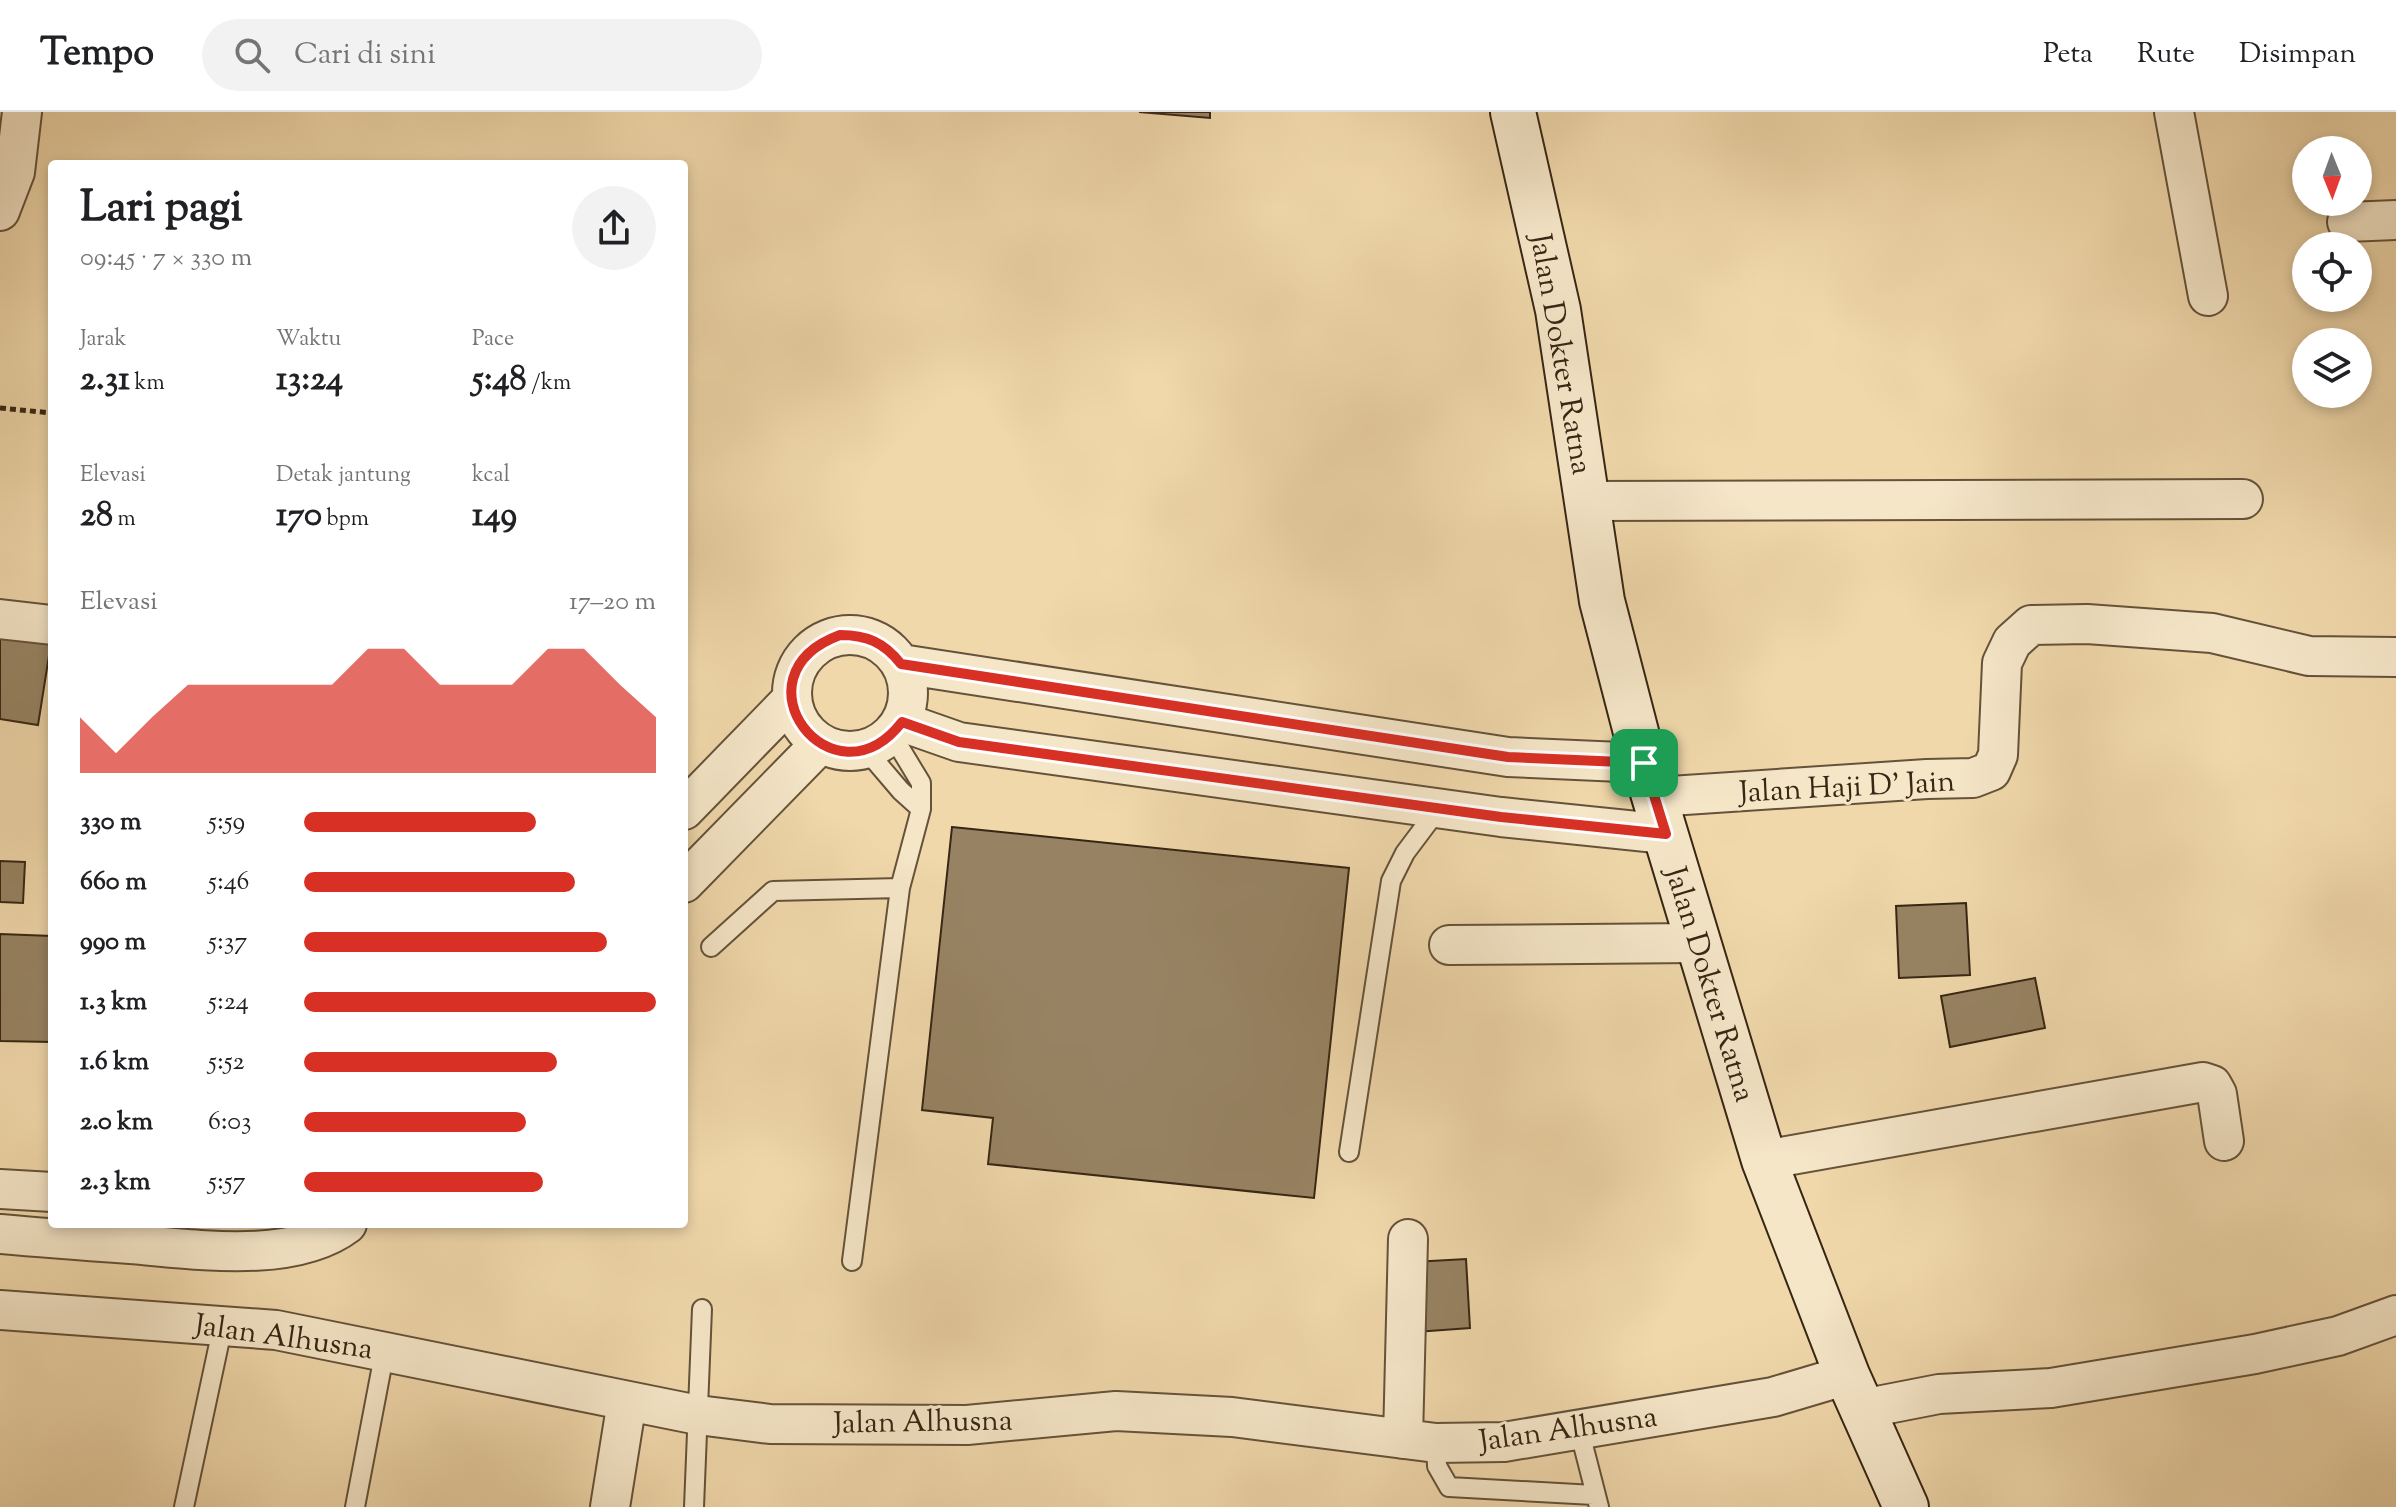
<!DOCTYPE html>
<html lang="id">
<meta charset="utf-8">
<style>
body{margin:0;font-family:"Sorts Mill Goudy",serif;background:#f2f2f2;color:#202124;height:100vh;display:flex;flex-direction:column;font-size:30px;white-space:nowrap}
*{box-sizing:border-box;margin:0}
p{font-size:26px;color:#757577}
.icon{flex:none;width:44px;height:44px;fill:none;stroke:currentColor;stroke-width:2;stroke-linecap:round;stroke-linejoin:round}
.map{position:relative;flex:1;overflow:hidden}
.details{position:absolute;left:48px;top:48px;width:640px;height:1068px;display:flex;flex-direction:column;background:#fff;border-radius:8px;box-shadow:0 4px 12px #0003}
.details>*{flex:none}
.needle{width:52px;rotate:179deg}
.tools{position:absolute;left:2292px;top:24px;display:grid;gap:16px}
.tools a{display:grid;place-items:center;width:80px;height:80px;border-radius:50%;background:#fff;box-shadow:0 4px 12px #0003;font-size:40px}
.pin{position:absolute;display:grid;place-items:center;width:68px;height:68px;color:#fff;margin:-34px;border-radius:16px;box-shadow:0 4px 12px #0006}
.round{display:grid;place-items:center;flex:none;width:84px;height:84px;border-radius:42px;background:#f2f2f2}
.overview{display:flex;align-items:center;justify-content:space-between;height:136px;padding:0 32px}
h1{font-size:44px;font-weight:700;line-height:60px}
.stats{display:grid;grid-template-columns:repeat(3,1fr);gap:12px;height:136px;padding:8px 32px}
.stats div{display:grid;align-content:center}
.stats b{font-size:34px;font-weight:700}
.stats small{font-size:22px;font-weight:400}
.stats p{font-size:22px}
.chart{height:224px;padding:16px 32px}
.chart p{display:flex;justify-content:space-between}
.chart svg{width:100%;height:144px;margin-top:8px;fill:#d93025;opacity:.7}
ul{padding:0 32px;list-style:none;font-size:26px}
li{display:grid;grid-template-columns:128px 96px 1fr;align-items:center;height:60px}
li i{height:20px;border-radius:10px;background:#d93025}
header{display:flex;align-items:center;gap:48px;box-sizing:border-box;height:112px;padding:0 40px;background:#fff;border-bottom:2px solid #e0e0e0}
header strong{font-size:38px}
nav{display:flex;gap:44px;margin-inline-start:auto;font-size:28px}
.search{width:560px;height:72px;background:#f2f2f2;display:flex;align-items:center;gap:20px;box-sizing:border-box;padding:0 28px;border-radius:44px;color:#757577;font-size:30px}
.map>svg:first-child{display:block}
.building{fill:#978363;stroke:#372614;stroke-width:2}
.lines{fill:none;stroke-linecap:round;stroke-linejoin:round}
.lane-casing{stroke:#65523a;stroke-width:22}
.street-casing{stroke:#65523a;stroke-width:42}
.secondary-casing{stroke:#372614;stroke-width:48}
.path{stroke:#372614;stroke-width:5;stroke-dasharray:6 4;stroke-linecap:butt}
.lane{stroke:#f5e6c8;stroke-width:18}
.street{stroke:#f5e6c8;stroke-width:38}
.secondary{stroke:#f5e6c8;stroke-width:44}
.route-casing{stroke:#fff;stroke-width:16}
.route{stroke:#d93025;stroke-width:10}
.labels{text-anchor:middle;stroke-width:6;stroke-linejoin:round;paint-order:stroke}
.street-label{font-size:30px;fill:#372614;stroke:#f5e6c8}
</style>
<header>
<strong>Tempo</strong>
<div class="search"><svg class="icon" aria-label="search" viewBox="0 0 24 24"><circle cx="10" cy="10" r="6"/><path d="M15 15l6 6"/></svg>Cari di sini</div>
<nav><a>Peta</a><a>Rute</a><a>Disimpan</a></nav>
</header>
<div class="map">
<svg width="2396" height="1395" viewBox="0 0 2396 1395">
<rect width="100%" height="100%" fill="#f0d8ab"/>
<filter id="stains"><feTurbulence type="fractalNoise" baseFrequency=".0025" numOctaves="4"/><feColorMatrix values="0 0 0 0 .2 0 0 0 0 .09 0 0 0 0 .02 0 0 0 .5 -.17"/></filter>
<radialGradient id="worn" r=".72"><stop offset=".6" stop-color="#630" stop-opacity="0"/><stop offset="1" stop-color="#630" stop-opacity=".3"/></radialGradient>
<path class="building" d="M1139,0H1210V6Z
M0,522L51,531L38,613L0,607Z
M952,715L1349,756L1314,1086L988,1052L993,1006L922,998Z
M0,749L25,750L23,791L0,790Z
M1966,791L1970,863L1899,866L1896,794Z
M0,822L52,824V930L0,929Z
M2035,866L2045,916L1950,935L1941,884Z
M1466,1147L1470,1216L1416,1220L1413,1150Z"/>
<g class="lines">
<g class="lane-casing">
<path id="lane" d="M866,638L901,679L921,697
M711,835L773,779L900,776
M1349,1040L1391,769L1405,741L1438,697
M852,1149L900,776L921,697V671L892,623
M1579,1317L1599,1395
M1436,1331L1437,1354L1449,1375L1594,1383
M184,1395L223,1213
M355,1395L385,1238
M694,1395L702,1197"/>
</g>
<g class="street-casing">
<path id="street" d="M2174,0L2208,184
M0,99L15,60L22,0
M2347,110L2396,108
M1587,389L2243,387
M0,507L52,513
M792 581a58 58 0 1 1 116 0a58 58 0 1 1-116 0Z
M901,552L1508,645L1644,651
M902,610L959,630L1501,705L1666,722
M1655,685L1927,667L1973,666L1991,659L1998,643L2002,551L2012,530L2031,513L2087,512L2212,521L2309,544L2396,545
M684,698L791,588
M684,771L820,632
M1449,833L1697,831
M1764,1048L2203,970L2212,973L2217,982L2224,1029
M0,1077L52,1080
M0,1122C43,1126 86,1129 130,1132C193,1137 293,1153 347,1112
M0,1198L276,1218L698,1303L770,1312L967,1313L1116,1299L1232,1305L1436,1331L1504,1330L1773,1285L1847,1263
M1862,1297L1939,1282L2051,1276L2255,1242L2338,1224L2396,1203
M1403,1327L1408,1127
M610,1395L627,1289"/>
</g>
<g class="secondary-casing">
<path id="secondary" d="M1513,0L1558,198L1602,489L1644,651L1764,1048L1847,1263L1906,1395"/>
</g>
<path class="path" d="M0,296L52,301"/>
<use href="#lane" class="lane"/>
<use href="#street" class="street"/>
<use href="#secondary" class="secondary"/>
</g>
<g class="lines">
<g class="route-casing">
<path id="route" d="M840,523C866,523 884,530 901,552L1508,645L1644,651L1666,722L1501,705L959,630L902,610C833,699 729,564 840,523Z"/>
</g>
<use href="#route" class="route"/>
</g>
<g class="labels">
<g class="street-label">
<text transform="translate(1562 242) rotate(80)" y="10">Jalan Dokter Ratna</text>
<text transform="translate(1847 674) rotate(-3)" y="10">Jalan Haji D' Jain</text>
<text transform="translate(1711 872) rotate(73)" y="10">Jalan Dokter Ratna</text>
<text transform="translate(284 1224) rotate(8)" y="10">Jalan Alhusna</text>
<text transform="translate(923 1309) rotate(-1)" y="10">Jalan Alhusna</text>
<text transform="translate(1568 1316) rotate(-8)" y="10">Jalan Alhusna</text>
</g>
</g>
<rect width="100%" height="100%" filter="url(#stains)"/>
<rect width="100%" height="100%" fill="url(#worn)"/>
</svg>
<div class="tools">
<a><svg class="needle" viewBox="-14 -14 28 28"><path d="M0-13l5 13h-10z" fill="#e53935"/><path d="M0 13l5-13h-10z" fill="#757577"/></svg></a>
<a><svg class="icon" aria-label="locate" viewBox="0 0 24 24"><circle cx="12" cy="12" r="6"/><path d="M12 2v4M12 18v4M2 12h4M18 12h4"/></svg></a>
<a><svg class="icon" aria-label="layers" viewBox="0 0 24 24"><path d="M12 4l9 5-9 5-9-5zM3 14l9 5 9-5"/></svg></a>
</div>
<div class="pin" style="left:1644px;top:651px;background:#1e9e55"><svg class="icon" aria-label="arrive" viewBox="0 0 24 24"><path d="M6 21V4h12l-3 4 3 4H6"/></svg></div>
<section class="details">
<div class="overview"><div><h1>Lari pagi</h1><p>09:45 · 7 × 330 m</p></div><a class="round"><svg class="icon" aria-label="share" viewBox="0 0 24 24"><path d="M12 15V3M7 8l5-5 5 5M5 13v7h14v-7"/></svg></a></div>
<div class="stats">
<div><p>Jarak</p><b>2.31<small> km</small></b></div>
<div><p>Waktu</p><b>13:24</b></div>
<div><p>Pace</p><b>5:48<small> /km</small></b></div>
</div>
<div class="stats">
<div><p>Elevasi</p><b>28<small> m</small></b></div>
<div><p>Detak jantung</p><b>170<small> bpm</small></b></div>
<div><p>kcal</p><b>149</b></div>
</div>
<div class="chart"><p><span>Elevasi</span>17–20 m</p>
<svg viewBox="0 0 160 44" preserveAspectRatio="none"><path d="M0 44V27L10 38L20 27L30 17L40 17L50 17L60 17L70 17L80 6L90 6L100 17L110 17L120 17L130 6L140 6L150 17L160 27V44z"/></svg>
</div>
<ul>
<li><b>330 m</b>5:59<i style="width:66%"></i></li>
<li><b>660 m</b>5:46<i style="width:77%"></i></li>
<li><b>990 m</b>5:37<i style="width:86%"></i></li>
<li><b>1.3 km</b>5:24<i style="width:100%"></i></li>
<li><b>1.6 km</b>5:52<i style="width:72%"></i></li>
<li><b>2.0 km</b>6:03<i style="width:63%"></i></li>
<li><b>2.3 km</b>5:57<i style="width:68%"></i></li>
</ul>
</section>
</div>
